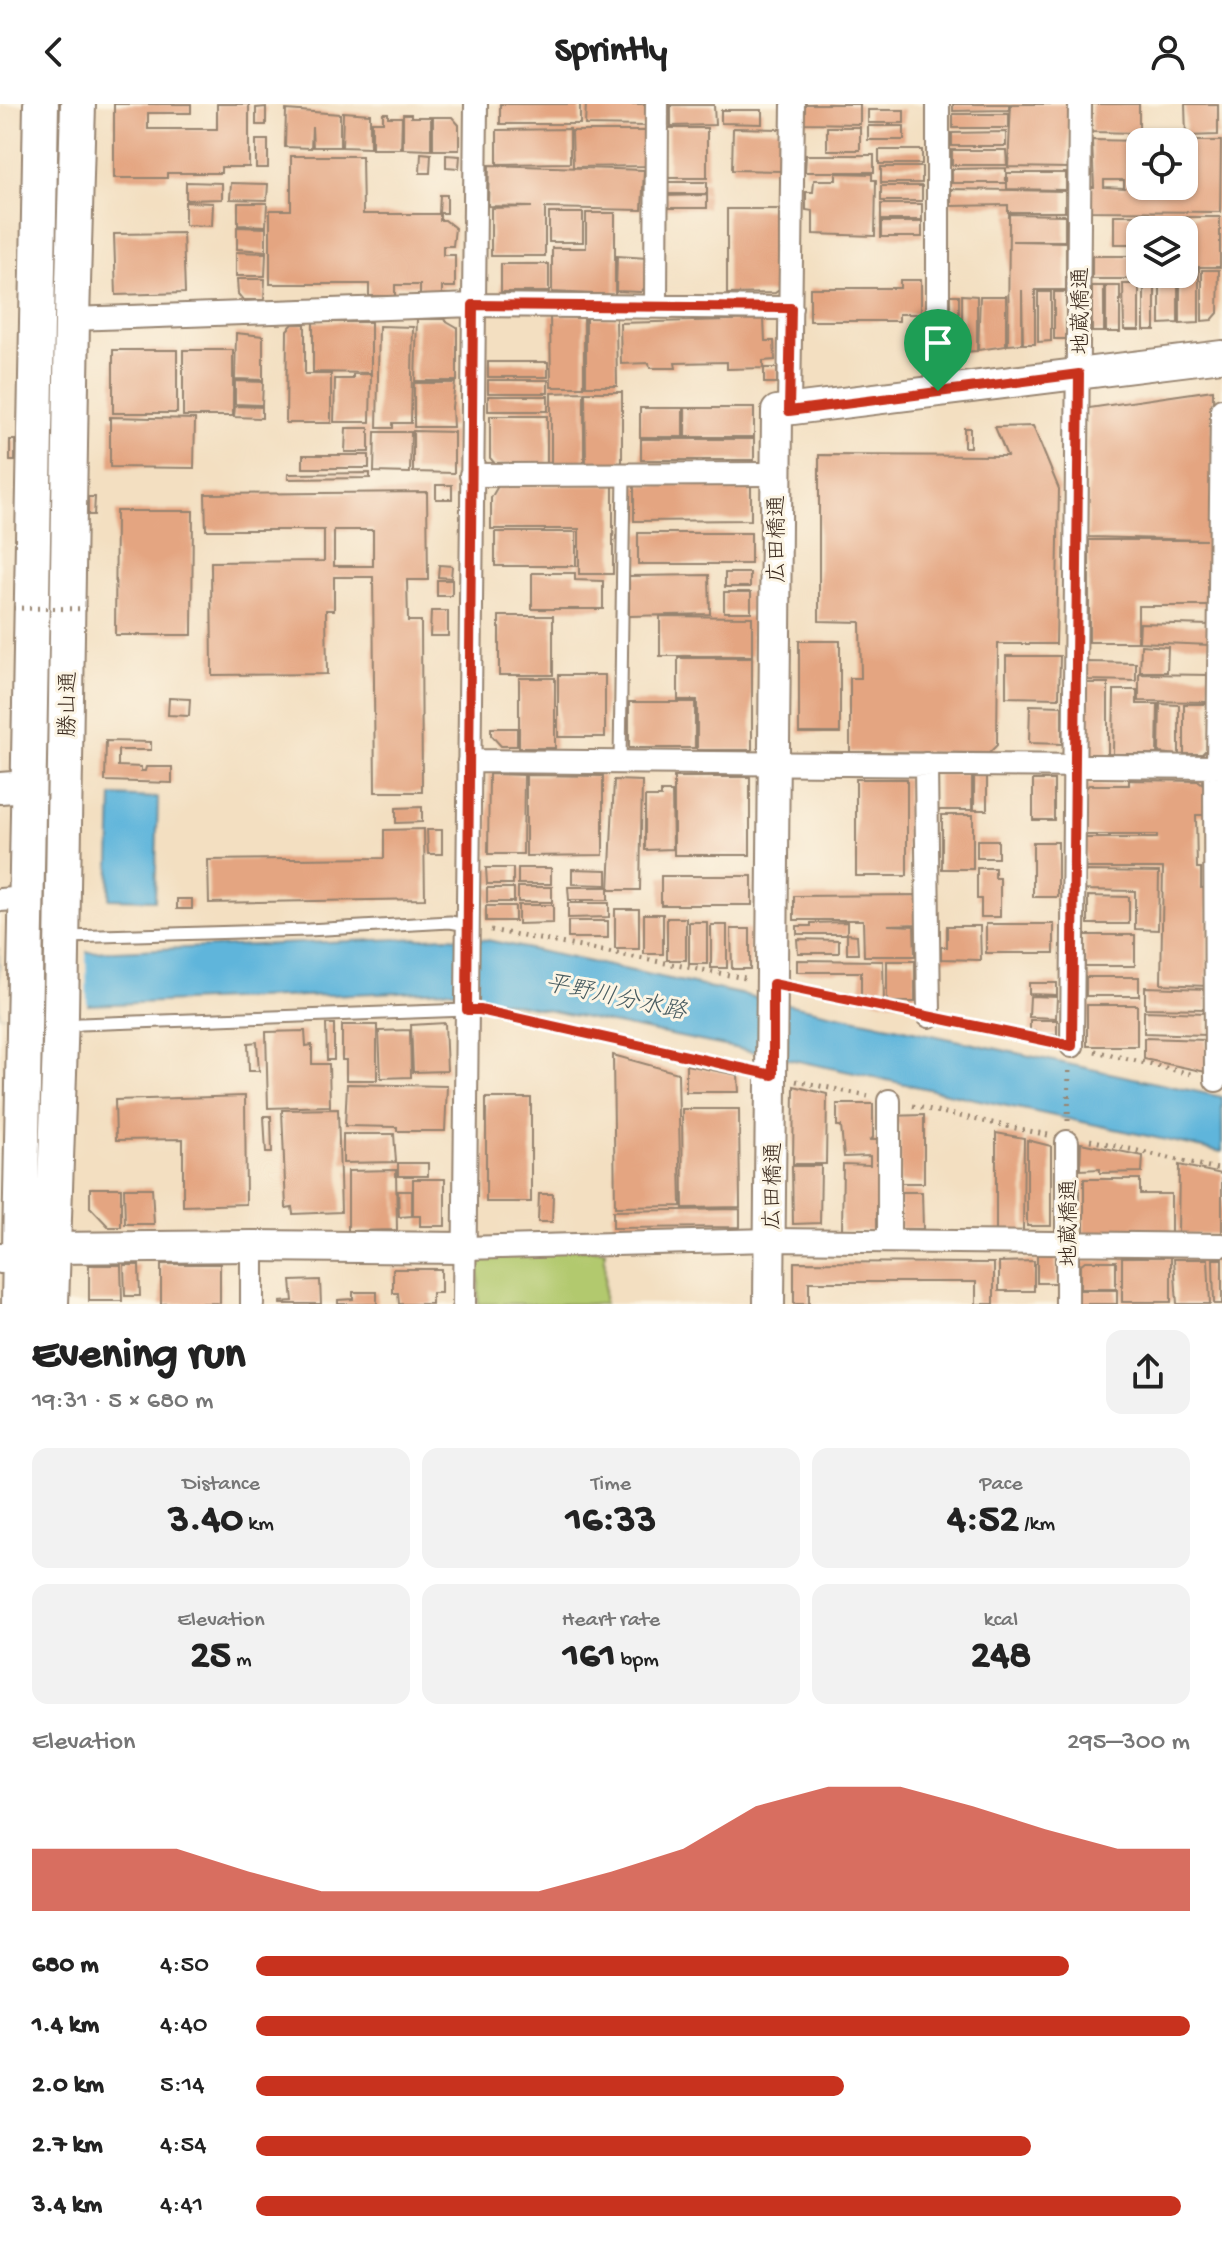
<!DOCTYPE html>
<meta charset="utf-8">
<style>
body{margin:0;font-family:"Gochi Hand","Klee One",sans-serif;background:#f2f2f2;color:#222;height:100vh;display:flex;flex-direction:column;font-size:30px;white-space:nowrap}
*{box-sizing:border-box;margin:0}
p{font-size:26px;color:#767676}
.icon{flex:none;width:44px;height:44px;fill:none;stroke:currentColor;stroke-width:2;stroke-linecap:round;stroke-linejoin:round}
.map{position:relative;height:1200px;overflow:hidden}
.side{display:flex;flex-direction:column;background:#fff;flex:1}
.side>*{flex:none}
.buttons{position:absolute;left:1126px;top:24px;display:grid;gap:16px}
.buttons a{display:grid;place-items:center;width:72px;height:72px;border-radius:16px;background:#fff;box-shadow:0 2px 6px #0004;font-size:40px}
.pin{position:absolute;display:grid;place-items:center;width:68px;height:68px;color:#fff;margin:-82px -34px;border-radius:50% 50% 50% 0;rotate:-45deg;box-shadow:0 0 8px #0007}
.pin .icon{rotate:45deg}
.round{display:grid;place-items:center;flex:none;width:84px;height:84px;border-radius:16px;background:#f2f2f2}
.head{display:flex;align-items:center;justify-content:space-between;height:136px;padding:0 32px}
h1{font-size:44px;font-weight:700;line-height:60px}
.figures{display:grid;grid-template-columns:repeat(3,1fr);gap:12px;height:136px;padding:8px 32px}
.figures div{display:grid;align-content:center;border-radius:16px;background:#f2f2f2;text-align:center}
.figures b{font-size:40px;font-weight:700}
.figures small{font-size:22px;font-weight:400}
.figures p{font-size:22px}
.chart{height:224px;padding:16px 32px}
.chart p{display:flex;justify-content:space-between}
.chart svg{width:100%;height:144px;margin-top:8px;fill:#c8321e;opacity:.7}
ul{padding:0 32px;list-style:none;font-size:26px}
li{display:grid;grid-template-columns:128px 96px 1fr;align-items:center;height:60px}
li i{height:20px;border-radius:10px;background:#c8321e}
header{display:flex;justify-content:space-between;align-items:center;height:104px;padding:0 32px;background:#fff;font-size:36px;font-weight:700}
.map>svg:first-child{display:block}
.green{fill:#b2c96e;stroke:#767a46;stroke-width:2}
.water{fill:#5eb5db;stroke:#4c707c;stroke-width:2}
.pier{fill:#f3dfc1}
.building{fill:#e4a581;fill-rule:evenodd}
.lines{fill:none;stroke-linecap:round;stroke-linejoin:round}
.lane-casing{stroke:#978470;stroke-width:15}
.street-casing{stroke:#978470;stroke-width:26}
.secondary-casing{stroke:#978470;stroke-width:34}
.primary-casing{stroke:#978470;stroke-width:38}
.path{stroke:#978470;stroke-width:5;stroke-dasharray:2 6;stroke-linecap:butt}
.lane{stroke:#fff;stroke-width:11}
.street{stroke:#fff;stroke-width:22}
.secondary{stroke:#fff;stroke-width:30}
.primary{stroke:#fff;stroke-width:34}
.path-bridge{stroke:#978470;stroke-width:5;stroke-dasharray:2 6;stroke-linecap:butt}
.route-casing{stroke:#fff;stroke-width:16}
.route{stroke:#c8321e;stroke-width:10}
.labels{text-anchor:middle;stroke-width:6;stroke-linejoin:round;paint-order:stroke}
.street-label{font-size:22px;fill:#3b2a1e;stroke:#fcf5e5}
.water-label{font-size:24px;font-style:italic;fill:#475b60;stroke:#fcf5e5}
</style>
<header><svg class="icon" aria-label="back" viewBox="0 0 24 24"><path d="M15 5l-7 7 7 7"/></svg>Sprintly<svg class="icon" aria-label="person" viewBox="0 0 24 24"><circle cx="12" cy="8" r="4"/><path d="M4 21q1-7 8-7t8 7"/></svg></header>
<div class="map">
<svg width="1222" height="1200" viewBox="0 0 1222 1200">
<rect width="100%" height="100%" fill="#fcf5e5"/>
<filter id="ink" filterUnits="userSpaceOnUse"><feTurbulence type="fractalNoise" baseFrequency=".0125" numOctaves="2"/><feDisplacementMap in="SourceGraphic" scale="16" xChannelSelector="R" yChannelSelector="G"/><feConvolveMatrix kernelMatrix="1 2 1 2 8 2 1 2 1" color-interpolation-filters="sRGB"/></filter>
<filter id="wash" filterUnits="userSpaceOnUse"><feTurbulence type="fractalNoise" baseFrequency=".006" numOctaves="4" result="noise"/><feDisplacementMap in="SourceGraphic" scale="32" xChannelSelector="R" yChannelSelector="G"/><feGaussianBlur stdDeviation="1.8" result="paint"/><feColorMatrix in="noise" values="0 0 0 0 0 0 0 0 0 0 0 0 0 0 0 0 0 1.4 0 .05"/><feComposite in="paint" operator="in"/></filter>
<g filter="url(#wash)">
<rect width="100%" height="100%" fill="#f3dfc1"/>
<path class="green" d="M489,1144L605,1146L604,1200H478L479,1155Z"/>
<path class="water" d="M112,692L158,694L155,796L109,795Z
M447,833L487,836L1222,993V1048L789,955L448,886L89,901L0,911V845L91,848Z"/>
<path class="pier" d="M0,841L86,844L87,905L38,911H0Z"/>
<g id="blocks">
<path class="building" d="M114,0H191V9H148V25H217V0H249V63H221V69H167V74H114Z
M500,0H580V20H500Z
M586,0H647V22L585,21Z
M805,0H860V20L804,19Z
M953,0H1009V6L953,7Z
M1011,0H1069L1068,64L1008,63Z
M1092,0H1139V29L1091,28Z
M1185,0H1218V31L1186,32Z
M671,1H714L715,21L671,22Z
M266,3V21H256V4Z
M286,6L340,10V43H313L312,23L311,44L285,43Z
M721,6H762V20L721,19Z
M868,6H904V19H868Z
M343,8L370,10V44L342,43Z
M383,9H388V13H402L401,45H372V18H383Z
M403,10H411V13H431V46L403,45Z
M953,10H1009V24H953Z
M433,13H452L459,21V46H433Z
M868,22H904V36H868Z
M827,23H860V46H827Z
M668,24H707V74H668Z
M733,24L781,25V67L732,66Z
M570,25V59L497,60V26Z
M572,27H647L646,62L573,63Z
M1006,28V42H952V29Z
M256,36H268V64H256Z
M1092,36L1140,37V82H1184V37H1221L1220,108L1091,107V83H1094ZM1104,76H1124V84L1104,83Z
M879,46H922V60H879Z
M952,46H1006L1007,61H952Z
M421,49L431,50L430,69H420Z
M446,51L460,52L459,64L446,63Z
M806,51H874V68H805Z
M291,52H362L363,110H440V116H445L455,124L453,142H443V151H455V183H442V193H420V181H395V192H369V180H270V106H291Z
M489,61L644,66L642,106L545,104V152H491V104L532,103L488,102Z
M881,63H922V79H881Z
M1006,64V79H952V65Z
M836,69L872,70V76H876L875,132L813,130V107L806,106V88H813L814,76H836Z
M1007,69H1066V86L1007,85Z
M186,78L222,79V95L186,96Z
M663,78H707V90H663Z
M231,79L268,80L267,96L230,95Z
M881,82H922V97H881Z
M951,85L1065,87V108H1008V101L951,102Z
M440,91H447V109H439Z
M707,91V104H663V92Z
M185,98L213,99L212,122L185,121Z
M238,99H267L266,122L238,121Z
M881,100H922V116H881Z
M727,105H779V186L775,189L727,190Z
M549,109H583V138H549Z
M586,109H615V191L552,188V144H586Z
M1009,110L1065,111V137H1012L1066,138V186H1035V240H1023L1022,186V240L1008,241Z
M1114,111H1152V126H1140V140H1114Z
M1160,113H1220V163H1184V126H1160Z
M881,118H922V133H881Z
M237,123L266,124V147L237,145Z
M183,129L185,189L116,191L114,130Z
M236,148L266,149L265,172H236Z
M617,152L647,154V181L641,188L616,187Z
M1092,152H1136V175H1092Z
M501,160H549V188H501Z
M1199,165V219L1180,220V170H1184V166Z
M1202,166H1219L1218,209L1212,216L1202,217Z
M1160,170H1178V219L1160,220Z
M237,175H265L264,196H243L238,190Z
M900,176H921V210H899V217H810V184H900Z
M1144,178H1155V226H1144Z
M1123,180H1139V226H1124Z
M1092,182H1104V228H1092Z
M1106,182H1120V228H1106Z
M1038,188H1051V237L1038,238Z
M1054,188H1066V235H1054Z
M946,191H959V250H952L945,246Z
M962,191L977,192V247L962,248Z
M980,192H1006V242L978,246Z
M550,211H584V283H551Z
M586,214H616L617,282H586Z
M417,215H443L457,223V277H415Z
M764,215L765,237H774L775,256L763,257V264L727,265V258L675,259L676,264H650L649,259L621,260L620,219Z
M313,218H371V269L313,268Z
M293,220H305V270H331V319H286L287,226Z
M379,222L413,223L411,319H393V324H377Z
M236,229L263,232V276L235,275Z
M113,246H177V309H113Z
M183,246H233V312H183Z
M488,258H548V273H488Z
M764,264H777V279H764Z
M353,270H371L370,318H334L335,275H353Z
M488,276H548V289H488Z
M235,277L263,278L262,301L235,300Z
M414,279H455L452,303L453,323H414Z
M1213,286L1211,502H1138V538H1089V436H1206L1088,433L1089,304Z
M584,288V360H551V289Z
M585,288H622V360H586Z
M488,292H548V307H488Z
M235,302L262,303V314L234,313Z
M640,304H683V333H640Z
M685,304H754V333H685Z
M490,312H547V361H496L490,354Z
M110,313L195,315L194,364L110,363Z
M1033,322L1059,385L1056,540H998L997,641L989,649L850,648V574H861L860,518L819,517V351L1007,352L995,323Z
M346,324H369V348H345Z
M964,324H970V343H964Z
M413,327L454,328V369L413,368Z
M375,328H411L410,369L374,368Z
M641,335H754V356H641Z
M10,336H15V357H10Z
M303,351H369V364H303Z
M370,369V374L288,375V370Z
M751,380V416L634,417V381Z
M436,381H452V395H436Z
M613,381V470H579V425H491V394L498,382Z
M427,388L428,476H407L408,517H421L422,688H375L373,473H334V506H326L327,570L212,571L211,458L324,457V426H206L205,390ZM334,426H373V462H334Z
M88,393H95L94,411H88Z
M116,407H193L192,531H115Z
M495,428H576V462H495Z
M638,429H751V460H638Z
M439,461L452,462L451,474L438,473Z
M532,469H575V476L603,477V505H532Z
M725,469H750V483H725Z
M709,471L710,510L629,512V472Z
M437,476H452V492H437Z
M724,488H751V508H724Z
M431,507H448V532H430Z
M499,512H553V571H499Z
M660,512L752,513V552H660Z
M1140,519L1210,521V541L1139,538Z
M799,537H840V629H799Z
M1141,541L1168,543L1167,568H1140Z
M1006,552H1060L1059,594L1006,593Z
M678,554H752V646H697V596H678Z
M1087,558L1136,559V577L1086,576Z
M1139,570L1210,571L1209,598L1139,597Z
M558,571H605V633H558Z
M519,574H555V644H519Z
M1086,579H1108V652H1085Z
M1114,586H1137V600H1158L1157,650H1113Z
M169,594L190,595L189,612L168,611Z
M629,598H695V644H629Z
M1160,600L1179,601V651L1159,649Z
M1184,600H1208V644L1202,650H1184Z
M1030,601L1062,602V640L1029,639Z
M491,624H517V642H501L491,631Z
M106,637L151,638V646H118V662L141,663V667H145L146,663H172V679L105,677Z
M489,670L524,671L523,750H488Z
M938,670H972V706H938Z
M974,670L987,671V706H974Z
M526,671L603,672V751L526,752Z
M674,673H750V751H674Z
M856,675H907V772H856Z
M614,676L642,677L640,786H609Z
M1033,676H1054V716H1033Z
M1129,676L1199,677L1205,682L1206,711H1196L1197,764H1201V784H1208L1207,882L1161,880L1163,764H1085V734H1157V731H1085V685L1089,681H1129Z
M661,688H672L673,745L645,746V693H661Z
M422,703V718L396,719V704Z
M942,711H973V765H942Z
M424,725L425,795L209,799L208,756L384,754V726Z
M427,726H442V750H428Z
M977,736H998V754H977Z
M1033,738H1058V793H1033Z
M486,764H513V780H487Z
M518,764H551V780H518Z
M977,764H995V774H1000V813H981V795H977Z
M572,765L607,766V781L572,780Z
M1085,767L1159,768L1158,826L1135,825V787L1085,786Z
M661,772H752V801H661Z
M518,783H552V798H518Z
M568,783H608V796H569Z
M487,784H514V798H487Z
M919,791V820L888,821L914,822L915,852H864L863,816H794V792Z
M1088,792L1129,793V820H1088Z
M177,795H192V805H177Z
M568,799H609V813L568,814Z
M518,801H553V819L518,820Z
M486,802H515V817H486Z
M615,805H639V845H615Z
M644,810H663V850H644Z
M667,814H686V856H667Z
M568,817H608V834H568Z
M689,818H707V860H689Z
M847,818V830H797V822H811V819Z
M986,820H1054V849H986Z
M711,821H727V864H711Z
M947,822H980L981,856L941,855V843H947Z
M731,825H750V865H732Z
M847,830L857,831L858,850H847Z
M1085,831H1135V862H1085Z
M797,835L839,836V849H798Z
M797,856L883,857L884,898L861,892V868H797Z
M887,857H915V898H887Z
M1086,873H1139V892H1086Z
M1029,879H1057V891L1029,890Z
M1145,883L1207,885V905L1145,904Z
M1030,892L1057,893L1056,914L1029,913Z
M1087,901H1137V942H1087Z
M1144,907L1207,909L1206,931L1144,929Z
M1030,916H1057V931H1036V927H1030Z
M445,919L447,967L413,968L411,921Z
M326,920H334V956H327Z
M342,921H377V976H346V956H342Z
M410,926L411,973L381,974L379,927Z
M305,927L306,942L312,941V960H329L330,1002L268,1004L266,928Z
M1144,934L1206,936V968L1144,955Z
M257,938L259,967H249L248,939Z
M613,951L678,969L681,1102L615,1103Z
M686,961L738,971L739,988H686Z
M347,980L447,982L445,1027H397V1023L345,1022Z
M794,982L827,990L826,1060H793Z
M245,992L246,1100L183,1102V1035L116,1036L115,996Z
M486,994H531V1098H486Z
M837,1000H873V1034L869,1036H881L880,1126H842L843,1060L870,1061V1052L844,1053L841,1022H837Z
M338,1005L341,1108L293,1110L292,1103L286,1104L282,1006Z
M682,1005H739L740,1103L683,1104Z
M924,1011V1079H900V1022L889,1012Z
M264,1012H271L272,1049H266Z
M996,1029L1024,1034L1023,1128H996Z
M343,1030H394L396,1058L343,1059Z
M1027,1036L1051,1042V1122H1027Z
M1081,1039L1143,1052L1142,1068L1100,1069V1065L1080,1066Z
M398,1059H428V1072H398Z
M1179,1061L1222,1070V1130H1178Z
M792,1062H821L820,1119L793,1120Z
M396,1066L397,1126L348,1127V1067Z
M413,1075H445V1122H420V1112H413Z
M1084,1075H1140V1090H1171V1131L1084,1129Z
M90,1084H121V1123H109L90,1103Z
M124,1084H152L154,1120H125Z
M398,1087H412V1112L399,1113Z
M900,1088H922L923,1125H900Z
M539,1090H553L552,1118H538Z
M740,1105V1123L613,1124V1107Z
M1037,1146H1056V1179H1037Z
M1122,1153H1171V1198H1122Z
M1174,1155H1208L1210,1200H1177Z
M1213,1155H1222V1200H1214Z
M1034,1157V1187H999V1158Z
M1085,1157H1116V1185H1080V1161Z
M794,1158L994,1159V1200H976V1178H809V1200H794Z
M161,1160H220V1199L161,1200Z
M89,1161H121L122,1197H89Z
M124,1161H139L140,1192H125Z
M393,1165H441V1189H432V1200H399L398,1189H393Z
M320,1176L321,1200H280V1198L293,1197L291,1177Z
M1078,1186H1117V1200H1078Z
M353,1188H377V1200H338V1196L353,1195Z"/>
</g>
</g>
<g filter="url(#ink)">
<use href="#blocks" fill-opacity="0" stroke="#978470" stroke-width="2"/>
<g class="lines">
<g class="lane-casing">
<path id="lane" d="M620,658L624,370
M67,833L308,826L450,818L467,821
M65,923L81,920L467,906"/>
</g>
<g class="street-casing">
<path id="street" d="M938,0V287
M656,201L657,0
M72,215L473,201L791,204
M789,307L793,0
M471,371L776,370
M469,657L1222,663
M926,660L929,912
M1215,663L1216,976
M1218,663L1222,306
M0,796L28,794
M1072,942L1080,0
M889,1136V997
M465,1144L770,1136L1222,1141
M252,1200V1142
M464,1200L476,0
M1067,1200V1038"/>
</g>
<g class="secondary-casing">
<path id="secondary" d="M0,684L28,682
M0,1154H20L52,1144L252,1142L465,1144
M769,1200L777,307L1222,252"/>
</g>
<g class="primary-casing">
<path id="primary" d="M19,1200L41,0
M51,1200L61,911L72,215L78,0"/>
</g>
<path class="path" d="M491,826L745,874
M798,885L906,907
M488,908L743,964
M951,917L1050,937
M1095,947L1195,971
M796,977L868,992
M913,1002L1048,1031
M1068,1017L1069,963
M1090,1036L1222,1066"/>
<use href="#lane" class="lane"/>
<use href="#street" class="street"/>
<use href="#secondary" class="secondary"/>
<use href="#primary" class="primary"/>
<path class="path-bridge" d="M13,504L90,505"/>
</g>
</g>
<g class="lines" filter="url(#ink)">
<g class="route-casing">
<path id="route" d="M473,201L791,204L789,307L1079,270L1072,942L773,880V971L480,906H467Z"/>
</g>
<use href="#route" class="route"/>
</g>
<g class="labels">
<g class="street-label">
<text transform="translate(1079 207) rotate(-90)" y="8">地蔵橋通</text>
<text transform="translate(775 435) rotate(-90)" y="8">広田橋通</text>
<text transform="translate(66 600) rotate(-89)" y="8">勝山通</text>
<text transform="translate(771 1082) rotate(-89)" y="8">広田橋通</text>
<text transform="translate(1067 1119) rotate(-90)" y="8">地蔵橋通</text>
</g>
<g class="water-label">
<text transform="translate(616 892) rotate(12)" y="8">平野川分水路</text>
</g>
</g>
</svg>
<div class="buttons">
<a><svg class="icon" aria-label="locate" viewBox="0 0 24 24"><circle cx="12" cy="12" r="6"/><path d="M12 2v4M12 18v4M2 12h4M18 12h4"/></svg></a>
<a><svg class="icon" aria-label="layers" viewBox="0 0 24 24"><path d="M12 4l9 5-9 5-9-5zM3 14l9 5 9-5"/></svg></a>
</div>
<div class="pin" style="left:938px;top:287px;background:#1e9e55"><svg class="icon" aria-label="arrive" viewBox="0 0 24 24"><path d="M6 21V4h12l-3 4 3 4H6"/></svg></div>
</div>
<section class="side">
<div class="head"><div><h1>Evening run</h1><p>19:31 · 5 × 680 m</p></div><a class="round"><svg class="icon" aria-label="share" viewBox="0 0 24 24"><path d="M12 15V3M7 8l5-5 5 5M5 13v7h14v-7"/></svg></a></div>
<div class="figures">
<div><p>Distance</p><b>3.40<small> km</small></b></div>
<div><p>Time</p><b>16:33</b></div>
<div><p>Pace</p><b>4:52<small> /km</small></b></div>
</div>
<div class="figures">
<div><p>Elevation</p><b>25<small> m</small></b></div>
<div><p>Heart rate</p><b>161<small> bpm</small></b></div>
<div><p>kcal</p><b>248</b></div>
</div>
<div class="chart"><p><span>Elevation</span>295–300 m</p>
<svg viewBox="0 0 160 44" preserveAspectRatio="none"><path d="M0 44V25L10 25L20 25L30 32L40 38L50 38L60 38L70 38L80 32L90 25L100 12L110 6L120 6L130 12L140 19L150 25L160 25V44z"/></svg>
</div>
<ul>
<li><b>680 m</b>4:50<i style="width:87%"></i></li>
<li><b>1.4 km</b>4:40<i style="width:100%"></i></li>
<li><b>2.0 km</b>5:14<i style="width:63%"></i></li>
<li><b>2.7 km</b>4:54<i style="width:83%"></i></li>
<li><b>3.4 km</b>4:41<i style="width:99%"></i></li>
</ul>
</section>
